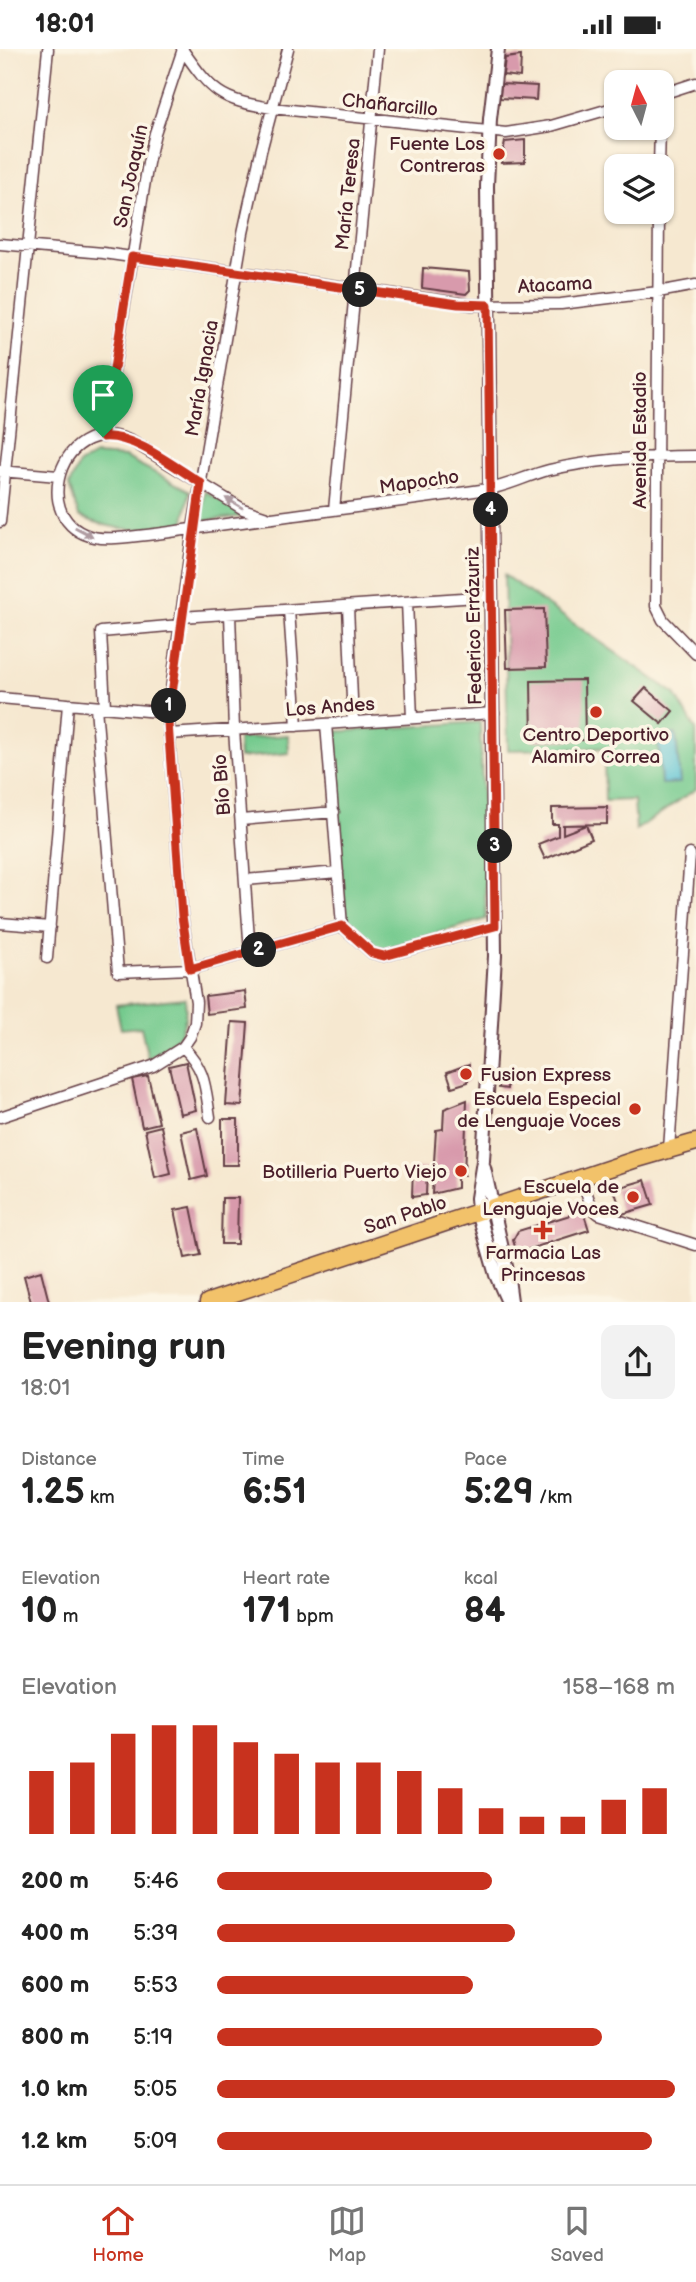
<!DOCTYPE html>
<meta charset="utf-8">
<style>
body{margin:0;font-family:"Balsamiq Sans",sans-serif;background:#f2f2f2;color:#222;height:100vh;display:flex;flex-direction:column;font-size:26px;white-space:nowrap}
*{box-sizing:border-box;margin:0}
p{font-size:23px;color:#767676}
.icon{flex:none;width:38px;height:38px;fill:none;stroke:currentColor;stroke-width:2;stroke-linecap:round;stroke-linejoin:round}
.map{position:relative;height:1253px;overflow:hidden}
.sheet{display:flex;flex-direction:column;background:#fff;flex:1}
.sheet>*{flex:none}
.needle{width:46px;rotate:354deg}
.buttons{position:absolute;left:604px;top:21px;display:grid;gap:14px}
.buttons a{display:grid;place-items:center;width:70px;height:70px;border-radius:14px;background:#fff;box-shadow:0 2px 5px #0004;font-size:35px}
.pin{position:absolute;display:grid;place-items:center;width:60px;height:60px;color:#fff;margin:-72px -30px;border-radius:50% 50% 50% 0;rotate:-45deg;box-shadow:0 0 7px #0007}
.pin .icon{rotate:45deg}
.km{position:absolute;width:35px;height:35px;margin:-18px;border-radius:50%;background:#222;color:#fff;font-size:19px;line-height:35px;text-align:center}
.round{display:grid;place-items:center;flex:none;width:74px;height:74px;border-radius:14px;background:#f2f2f2}
.summary{display:flex;align-items:center;justify-content:space-between;height:119px;padding:0 21px}
h1{font-size:38px;font-weight:700;line-height:52px}
.figures{display:grid;grid-template-columns:repeat(3,1fr);gap:10px;height:119px;padding:7px 21px}
.figures div{display:grid;align-content:center}
.figures b{font-size:35px;font-weight:700}
.figures small{font-size:19px;font-weight:400}
.figures p{font-size:19px}
.chart{height:196px;padding:14px 21px}
.chart p{display:flex;justify-content:space-between}
.chart svg{width:100%;height:126px;margin-top:7px;stroke:#c8321e;stroke-width:6}
ul{padding:0 21px;list-style:none;font-size:23px}
li{display:grid;grid-template-columns:112px 84px 1fr;align-items:center;height:52px}
li i{height:18px;border-radius:9px;background:#c8321e}
.status{display:flex;justify-content:space-between;align-items:center;height:49px;padding:0 35px;background:#fff;direction:ltr}
.status svg{height:19px;fill:currentColor}
.menu{display:flex;justify-content:space-around;align-items:center;height:98px;border-top:2px solid #e0e0e0;background:#fff;font-size:19px;color:#767676}
.menu a{display:grid;justify-items:center;gap:4px}
.menu .current{color:#c8321e}
.map>svg:first-child{display:block}
.green{fill:#75ca8e;stroke:#60745c;stroke-width:2}
.water{fill:#59c3d4;stroke:#527180;stroke-width:2}
.building{fill:#d89aac}
.lines{fill:none;stroke-linecap:round;stroke-linejoin:round}
.minor-casing{stroke:#643d44;stroke-width:13}
.tertiary-casing{stroke:#643d44;stroke-width:16}
.primary-casing{stroke:#643d44;stroke-width:19}
.minor{stroke:#fff;stroke-width:10}
.tertiary{stroke:#fff;stroke-width:12}
.primary{stroke:#f2c26a;stroke-width:16}
.oneway{fill:#ae9aa0}
.route-casing{stroke:#fff;stroke-width:14}
.route{stroke:#c8321e;stroke-width:9}
.poi-dot{fill:#c8321e;stroke:#fcf5e5;stroke-width:2.5}
.labels{text-anchor:middle;stroke-width:7;stroke-linejoin:round;paint-order:stroke}
.street-label{font-size:19px;fill:#4a1f2b;stroke:#fcf5e5}
.poi-label{font-size:19px;fill:#4a1f2b;stroke:#fcf5e5;text-anchor:end}
</style>
<div class="status"><b>18:01</b><svg viewBox="0 0 49 12"><path d="M0 12V9h3v3zM5 12V6h3v6zM10 12V3h3v9zM15 12V0h3v12zM26 1h20v11H26zM47 4h2v5h-2z"/></svg></div>
<div class="map">
<svg width="696" height="1253" viewBox="0 0 696 1253">
<rect width="100%" height="100%" fill="#fcf5e5"/>
<filter id="ink" filterUnits="userSpaceOnUse"><feTurbulence type="fractalNoise" baseFrequency=".0143" numOctaves="2"/><feDisplacementMap in="SourceGraphic" scale="14" xChannelSelector="R" yChannelSelector="G"/><feConvolveMatrix kernelMatrix="1 2 1 2 8 2 1 2 1" color-interpolation-filters="sRGB"/></filter>
<filter id="wash" filterUnits="userSpaceOnUse"><feTurbulence type="fractalNoise" baseFrequency=".00686" numOctaves="4" result="noise"/><feDisplacementMap in="SourceGraphic" scale="28" xChannelSelector="R" yChannelSelector="G"/><feGaussianBlur stdDeviation="1.57" result="paint"/><feColorMatrix in="noise" values="0 0 0 0 0 0 0 0 0 0 0 0 0 0 0 0 0 1.4 0 .05"/><feComposite in="paint" operator="in"/></filter>
<g filter="url(#wash)">
<rect width="100%" height="100%" fill="#f6e8d0"/>
<path class="green" d="M95,406L125,408L190,442L183,477C141,482 118,484 79,467L69,436L79,415Z
M205,442L245,467L201,472Z
M504,526L675,645L696,681V740L636,781L634,751L605,752L604,699L508,701Z
M480,673L486,870L377,902L346,879L331,683Z
M288,686L289,704L239,709L238,690Z
M185,949C189,985 176,992 148,1010L141,978L121,980L116,956Z"/>
<path class="water" d="M676,685L680,734L661,735L658,686Z"/>
<g id="blocks">
<path class="building" d="M521,7L520,28L503,26L505,9Z
M501,35L537,37L536,51L500,49Z
M525,91V113L501,114L505,93Z
M423,219L469,223L470,241L466,245L422,239Z
M544,560L546,618L507,619L505,561Z
M584,631L585,691L532,692L531,632Z
M646,639L673,662L662,675L634,652Z
M607,758V775L563,776V785L586,776L592,790L545,810L538,795L558,787V775H552V759Z
M245,942L247,960L207,965L205,947Z
M232,973L248,974L242,1057L226,1056Z
M186,1013L196,1061L180,1065L169,1017Z
M469,1015L468,1033L452,1038L447,1023Z
M148,1027L159,1074L142,1078L132,1030Z
M500,1029L508,1030L507,1040L499,1039Z
M467,1051L464,1126H457V1139L432,1145L436,1081L443,1080L444,1060Z
M222,1070H238V1116H222Z
M161,1077L171,1125L155,1129L145,1081Z
M197,1079L207,1127L191,1131L181,1083Z
M413,1119L427,1120L426,1146L412,1148Z
M645,1131L653,1156L622,1165L614,1140Z
M222,1149H238L237,1195H221Z
M191,1158L201,1206L185,1209L175,1161Z
M583,1162L589,1181L517,1204L513,1191L518,1182Z
M41,1222L49,1253H31L24,1227Z"/>
</g>
</g>
<g filter="url(#ink)">
<use href="#blocks" fill-opacity="0" stroke="#643d44" stroke-width="2"/>
<g class="lines">
<g class="minor-casing">
<path id="minor" d="M182,0C212,43 219,51 272,59L506,84L551,77L616,58
M662,45L696,34
M659,117L660,79
M659,163L656,557L663,571L696,605
M0,195L103,204L472,256L561,255L658,243L696,236
M103,388L148,114L155,84L183,0
M0,422L58,427
M334,461L378,0
M270,469L243,460L133,393C54,355 20,497 116,489C158,486 200,478 242,473C324,462 406,452 488,440C509,437 528,426 549,421C596,410 648,407 696,407
M0,473L48,0
M407,553L412,669
M348,557L353,673
M289,561L297,677
M230,565L234,681L250,904
M181,568L492,547
M0,649L169,664
M96,658L118,923L190,920L342,877
M105,658L101,583L180,576
M326,675L342,877
M169,685L494,664
M241,771L334,763
M245,831L338,823
M0,874L50,878
M342,877L372,904L384,907L496,877
M47,909L68,655
M183,998C206,1021 205,1038 210,1068
M0,1068L153,1017L183,998L190,988L195,974L196,953L182,867L169,685V655L193,479L243,184L261,102L288,0
M669,1100L690,805
M581,1129L592,1159L599,1165L696,1196"/>
</g>
<g class="tertiary-casing">
<path id="tertiary" d="M498,0L490,70L487,137L495,907L483,1112L477,1149L478,1163L496,1226L508,1253
M484,1119L507,1222L511,1252"/>
</g>
<g class="primary-casing">
<path id="primary" d="M208,1253L637,1110L696,1093"/>
</g>
<use href="#minor" class="minor"/>
<use href="#tertiary" class="tertiary"/>
<use href="#primary" class="primary"/>
</g>
<defs><path id="oneway-solid" d="M-6-.8H1V-3.2L6.5 0L1 3.2V.8H-6Z" transform="scale(1.75)"/></defs>
<g class="oneway">
<use href="#oneway-solid" transform="translate(234 454) rotate(-149)"/>
<use href="#oneway-solid" transform="translate(84 483) rotate(28)"/>
</g>
</g>
<g class="lines" filter="url(#ink)">
<g class="route-casing">
<path id="route" d="M132,208L458,255L488,256L495,877L384,907L372,904L342,877L190,920L182,867L168,674L201,434C174,418 134,385 103,388Z"/>
</g>
<use href="#route" class="route"/>
</g>
<g class="poi-dot">
<circle cx="499" cy="105" r="7"/>
<circle cx="596" cy="663" r="7"/>
<circle cx="466" cy="1025" r="7"/>
<circle cx="635" cy="1060" r="7"/>
<circle cx="461" cy="1122" r="7"/>
<circle cx="633" cy="1148" r="7"/>
<path d="M539.5 1170.5h7v7h7v7h-7v7h-7v-7h-7v-7h7z"/>
</g>
<g class="labels">
<g class="street-label">
<text transform="translate(390 55) rotate(6)" y="7">Chañarcillo</text>
<text transform="translate(130 127) rotate(-78)" y="7">San Joaquín</text>
<text transform="translate(347 145) rotate(-84)" y="7">María Teresa</text>
<text transform="translate(555 235) rotate(-3)" y="7">Atacama</text>
<text transform="translate(201 329) rotate(-80)" y="7">María Ignacia</text>
<text transform="translate(639 391) rotate(-90)" y="7">Avenida Estadio</text>
<text transform="translate(419 432) rotate(-8)" y="7">Mapocho</text>
<text transform="translate(473 577) rotate(-91)" y="7">Federico Errázuriz</text>
<text transform="translate(330 657) rotate(-4)" y="7">Los Andes</text>
<text transform="translate(221 736) rotate(-94)" y="7">Bío Bío</text>
<text transform="translate(405 1165) rotate(-18)" y="7">San Pablo</text>
</g>
<g class="poi-label">
<text x="485" y="101">Fuente Los<tspan x="485" dy="22">Contreras</tspan></text>
<text x="596" y="692" text-anchor="middle">Centro Deportivo<tspan x="596" dy="22">Alamiro Correa</tspan></text>
<text x="480" y="1032" text-anchor="start">Fusion Express</text>
<text x="621" y="1056">Escuela Especial<tspan x="621" dy="22">de Lenguaje Voces</tspan></text>
<text x="447" y="1129">Botilleria Puerto Viejo</text>
<text x="619" y="1144">Escuela de<tspan x="619" dy="22">Lenguaje Voces</tspan></text>
<text x="543" y="1210" text-anchor="middle">Farmacia Las<tspan x="543" dy="22">Princesas</tspan></text>
</g>
</g>
</svg>
<div class="buttons">
<a><svg class="needle" viewBox="-14 -14 28 28"><path d="M0-13l5 13h-10z" fill="#e53935"/><path d="M0 13l5-13h-10z" fill="#767676"/></svg></a>
<a><svg class="icon" aria-label="layers" viewBox="0 0 24 24"><path d="M12 4l9 5-9 5-9-5zM3 14l9 5 9-5"/></svg></a>
</div>
<div class="pin" style="left:103px;top:388px;background:#1e9e55"><svg class="icon" aria-label="arrive" viewBox="0 0 24 24"><path d="M6 21V4h12l-3 4 3 4H6"/></svg></div>
<b class="km" style="left:169px;top:657px">1</b>
<b class="km" style="left:259px;top:901px">2</b>
<b class="km" style="left:495px;top:797px">3</b>
<b class="km" style="left:491px;top:461px">4</b>
<b class="km" style="left:360px;top:241px">5</b>
</div>
<section class="sheet">
<div class="summary"><div><h1>Evening run</h1><p>18:01</p></div><a class="round"><svg class="icon" aria-label="share" viewBox="0 0 24 24"><path d="M12 15V3M7 8l5-5 5 5M5 13v7h14v-7"/></svg></a></div>
<div class="figures">
<div><p>Distance</p><b>1.25<small> km</small></b></div>
<div><p>Time</p><b>6:51</b></div>
<div><p>Pace</p><b>5:29<small> /km</small></b></div>
</div>
<div class="figures">
<div><p>Elevation</p><b>10<small> m</small></b></div>
<div><p>Heart rate</p><b>171<small> bpm</small></b></div>
<div><p>kcal</p><b>84</b></div>
</div>
<div class="chart"><p><span>Elevation</span>158–168 m</p>
<svg viewBox="0 0 160 44" preserveAspectRatio="none"><path d="M5 44V22M15 44V19M25 44V9M35 44V6M45 44V6M55 44V12M65 44V16M75 44V19M85 44V19M95 44V22M105 44V28M115 44V35M125 44V38M135 44V38M145 44V32M155 44V28"/></svg>
</div>
<ul>
<li><b>200 m</b>5:46<i style="width:60%"></i></li>
<li><b>400 m</b>5:39<i style="width:65%"></i></li>
<li><b>600 m</b>5:53<i style="width:56%"></i></li>
<li><b>800 m</b>5:19<i style="width:84%"></i></li>
<li><b>1.0 km</b>5:05<i style="width:100%"></i></li>
<li><b>1.2 km</b>5:09<i style="width:95%"></i></li>
</ul>
</section>
<nav class="menu">
<a class="current"><svg class="icon" aria-label="home" viewBox="0 0 24 24"><path d="M3 11l9-7 9 7M6 9v11h12V9"/></svg>Home</a>
<a><svg class="icon" aria-label="map" viewBox="0 0 24 24"><path d="M3 6l6-2 6 2 6-2v14l-6 2-6-2-6 2zM9 4v14M15 6v14"/></svg>Map</a>
<a><svg class="icon" aria-label="saved" viewBox="0 0 24 24"><path d="M7 4h10v16l-5-4-5 4z"/></svg>Saved</a>
</nav>
